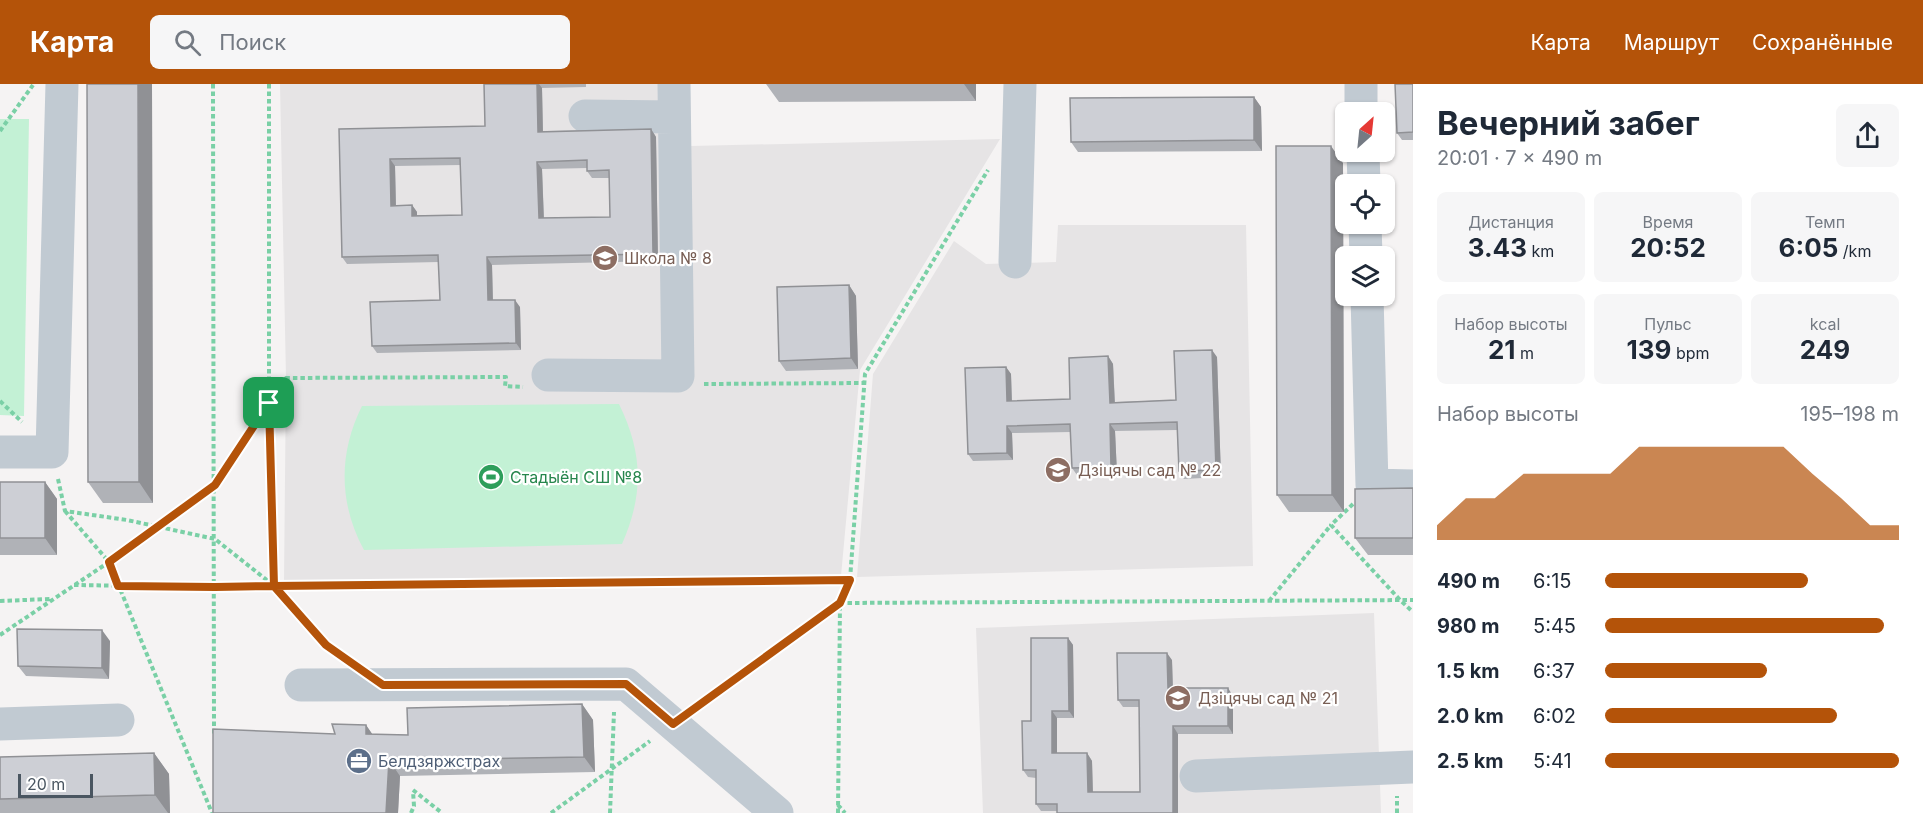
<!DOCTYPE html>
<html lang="ru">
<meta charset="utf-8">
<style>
body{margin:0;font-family:Inter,sans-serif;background:#f6f6f7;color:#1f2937;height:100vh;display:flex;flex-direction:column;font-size:22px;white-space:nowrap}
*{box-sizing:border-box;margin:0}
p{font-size:20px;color:#747a83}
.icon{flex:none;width:33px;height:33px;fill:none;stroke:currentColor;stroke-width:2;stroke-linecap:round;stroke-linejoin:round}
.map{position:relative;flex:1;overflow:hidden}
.details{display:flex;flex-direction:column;background:#fff;width:510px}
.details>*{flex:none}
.needle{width:39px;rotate:27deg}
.buttons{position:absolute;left:1335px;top:18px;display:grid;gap:12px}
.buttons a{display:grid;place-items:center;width:60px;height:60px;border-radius:9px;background:#fff;box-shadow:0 2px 4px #0004;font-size:30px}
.scale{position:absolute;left:18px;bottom:15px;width:75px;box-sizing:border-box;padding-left:6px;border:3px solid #4a5661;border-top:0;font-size:16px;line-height:21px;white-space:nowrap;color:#4a5661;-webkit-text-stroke:4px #fff;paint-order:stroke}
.pin{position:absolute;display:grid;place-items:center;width:51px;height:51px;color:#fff;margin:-26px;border-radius:12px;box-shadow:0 3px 9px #0006}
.round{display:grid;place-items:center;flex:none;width:63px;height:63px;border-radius:9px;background:#f6f6f7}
.head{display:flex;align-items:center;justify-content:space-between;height:102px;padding:0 24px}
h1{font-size:33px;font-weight:700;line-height:45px}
.figures{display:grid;grid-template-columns:repeat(3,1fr);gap:9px;height:102px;padding:6px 24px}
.figures div{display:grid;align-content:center;border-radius:9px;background:#f6f6f7;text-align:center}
.figures b{font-size:26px;font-weight:700}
.figures small{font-size:16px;font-weight:400}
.figures p{font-size:16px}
.chart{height:168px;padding:12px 24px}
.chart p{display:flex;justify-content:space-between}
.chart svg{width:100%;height:108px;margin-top:6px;fill:#b45309;opacity:.7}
ul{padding:0 24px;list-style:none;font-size:20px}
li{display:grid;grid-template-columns:96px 72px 1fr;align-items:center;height:45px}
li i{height:15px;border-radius:8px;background:#b45309}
header{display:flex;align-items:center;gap:36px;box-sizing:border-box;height:84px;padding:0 30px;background:#b45309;color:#fff}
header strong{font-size:28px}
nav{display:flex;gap:33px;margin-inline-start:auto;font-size:21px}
.search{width:420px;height:54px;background:#f6f6f7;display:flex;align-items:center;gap:15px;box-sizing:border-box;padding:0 21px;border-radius:9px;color:#747a83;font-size:22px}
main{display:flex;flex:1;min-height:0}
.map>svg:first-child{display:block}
.education{fill:#e6e4e5}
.green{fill:#c3f1d5}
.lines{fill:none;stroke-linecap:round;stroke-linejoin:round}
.path{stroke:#7ad0a6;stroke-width:4;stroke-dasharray:4.5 3;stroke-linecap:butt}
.minor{stroke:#c1cad2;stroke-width:33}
.wall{fill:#b0b2b7;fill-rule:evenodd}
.shaded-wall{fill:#909195}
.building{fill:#cdcfd5;stroke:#909195;stroke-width:1.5;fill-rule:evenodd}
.route-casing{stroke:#fff;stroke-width:12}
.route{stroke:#b45309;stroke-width:8}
.labels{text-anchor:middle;stroke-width:4.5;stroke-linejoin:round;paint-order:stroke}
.education-label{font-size:16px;fill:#785e54;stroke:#fff;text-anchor:start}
.leisure-label{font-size:16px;fill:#27864d;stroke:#fff;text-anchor:start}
.service-label{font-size:16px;fill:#4e5e75;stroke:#fff;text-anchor:start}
</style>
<header>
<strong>Карта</strong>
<div class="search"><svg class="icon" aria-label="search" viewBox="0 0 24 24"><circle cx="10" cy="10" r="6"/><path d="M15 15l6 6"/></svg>Поиск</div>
<nav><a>Карта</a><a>Маршрут</a><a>Сохранённые</a></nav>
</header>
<main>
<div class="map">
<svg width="1413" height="729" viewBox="0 0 1413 729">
<rect width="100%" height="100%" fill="#f5f3f3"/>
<path class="education" d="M280,0H690L691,62L1000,55L860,286L841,492L284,497L286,294Z
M1058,141H1246L1253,482L857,493L873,290L954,157L986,180L1056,178Z
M1374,529L1381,729H983L976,544Z"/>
<path class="green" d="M0,35H29L24,332L0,331Z
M619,320C643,369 644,410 622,460L364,466C339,420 338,370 362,322Z"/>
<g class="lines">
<path class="path" d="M213,0L214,650
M269,0V319L274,502L326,561L341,572
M0,47L33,1
M704,300L865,299
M0,317L22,338
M58,395L65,427L127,436L215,455L273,501
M1353,420L1331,441L1400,516L1413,528
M65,427L109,478L212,729
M74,501L215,503L850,496
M0,517L50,515
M1269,517L1331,441
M0,551L109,478L215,401L286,294L506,293L505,302L523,303
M697,623L840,519L850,496L865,290L988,86
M413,706L442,729
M838,721L845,729
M411,729L414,722L413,707
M551,729L650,657
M610,729L614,628
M838,729L840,519L1413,516
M1397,729V712"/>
<path class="minor" d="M1361,0V28
M585,32L673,33
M1363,68L1364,100
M1365,140L1366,172
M1015,178L1020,0
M1367,212L1372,401L1413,402
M548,291L678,292L674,0
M0,368H52L62,0
M301,601L626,600L777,729
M0,640L118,636
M1196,692L1413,683"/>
</g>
<path class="wall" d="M87,0H152L153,419H103L88,398Z
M484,0H586V3L542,4L543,47L651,45L656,53L658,177L492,181L493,216L520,223L521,266L377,269L372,262L440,216L439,178L347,180L342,173L339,45L485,42ZM461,81L462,131H417V128L412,121H396L395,82ZM587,84V87L592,94H609L610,133L544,134L542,85Z
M766,0H976V17L779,18Z
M1413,0V56H1402L1397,49Z
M1254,13L1261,23L1262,67L1078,68L1071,58Z
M1343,79L1344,428H1289L1277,411Z
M849,201L856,212L858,285L786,287L779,277Z
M1108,272L1113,280L1115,318L1176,316L1217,273L1221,393L1184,395L1179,387L1177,346L1115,347L1117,390L1077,391L1072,384L1071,348L1012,349L1013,376L973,377L968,370L1006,283L1011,290L1012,317L1070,315Z
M0,398H45L57,415V471H0Z
M1413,404V471H1368L1355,454Z
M1068,554L1073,561L1074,634H1057V669H1087L1092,677L1093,708H1140L1139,623H1123L1118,616L1172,576L1173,604L1233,612V650H1178V729H1057V727H1041L1036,720V694L1028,693L1023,686L1031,637Z
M110,557L109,595L26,592L18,582Z
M582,620L593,636L595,688L400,692L398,729H213L335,650L366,641L372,650L408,651Z
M154,669L169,690L170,729H0V673Z"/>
<path class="shaded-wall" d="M138,0H152L153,419L139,398Z
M537,0H539L542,4L543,55L538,48Z
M964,0H976V17Z
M1254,13L1261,23L1262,67L1254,56Z
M651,45L656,53L658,177L653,170Z
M1331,62L1343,79L1344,428L1332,411Z
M390,75L395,82L396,129L391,122Z
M537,78L542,85L544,141L539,134Z
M412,121L417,128V139L412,132Z
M487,173L492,181L493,224L488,216Z
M849,201L856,212L858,285L851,274Z
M515,216L520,223L521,266L516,259Z
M1212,266L1217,273L1221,393L1216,386Z
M1108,272L1113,280L1115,326L1110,319Z
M1006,283L1011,290L1012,325L1007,317Z
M1110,340L1115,347L1117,390L1111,383Z
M1007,342L1012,349L1013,376L1007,369Z
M45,398L57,415V471L45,454Z
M102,546L110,557L109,595L102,584Z
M1068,554L1073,561L1074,634L1069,627Z
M1167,569L1172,576L1173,612L1168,604Z
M1228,604L1233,612V650L1228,642Z
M582,620L593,636L595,688L584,673Z
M1052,627L1057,634V677L1052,669Z
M366,641L377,657L366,650Z
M1173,642L1178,650V729H1173Z
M154,669L169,690L170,729H168L155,711Z
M1087,669L1092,677L1093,716L1088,708Z
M389,676L400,692L398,729H386Z"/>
<path class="building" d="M87,0H138L139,398H88Z
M484,0H537L538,48L651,45L653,170L487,173L488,216H515L516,259L372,262L370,218L440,216L438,171L342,173L339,45L485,42ZM460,74L462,131L412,132V121L391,122L390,75ZM587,76V87L609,86L610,133L539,134L537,78Z
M1395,0H1413V48L1397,49Z
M1254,13V56L1071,58L1070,14Z
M1276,62H1331L1332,411H1277Z
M849,201L851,274L779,277L777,203Z
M1212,266L1216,386L1179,387L1177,338L1110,340L1111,383L1072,384L1070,340L1007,342V369L968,370L965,284L1006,283L1007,317L1070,315L1069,274L1108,272L1110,319L1176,316L1174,267Z
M0,398H45V454H0Z
M1413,404V454H1355V405Z
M17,545L102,546V584L18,582Z
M1031,554H1068L1069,627H1052V669H1087L1088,708H1140L1139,616H1118L1117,569H1167L1168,604H1228V642H1173V729H1057V720H1036V686H1023L1022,637H1031Z
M582,620L584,673L389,676L386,729H213V645L335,650L332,640L366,641V650L408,651L407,624Z
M154,669L155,711L0,715V673Z"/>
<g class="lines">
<g class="route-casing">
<path id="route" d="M269,319L215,401L109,478L118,502L215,503L274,502L850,496L840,519L673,640L626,600L383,601L326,561L274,502L269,319"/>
</g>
<use href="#route" class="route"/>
</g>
<defs>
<g id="school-disc" transform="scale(1.35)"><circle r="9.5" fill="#8d6e63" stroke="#fff"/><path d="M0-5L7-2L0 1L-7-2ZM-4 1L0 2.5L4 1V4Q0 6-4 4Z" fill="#fff"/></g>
<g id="stadium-disc" transform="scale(1.35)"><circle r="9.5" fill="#2e9e5b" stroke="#fff"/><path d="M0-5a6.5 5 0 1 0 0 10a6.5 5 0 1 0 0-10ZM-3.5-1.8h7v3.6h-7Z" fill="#fff"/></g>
<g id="office-disc" transform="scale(1.35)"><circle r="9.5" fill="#5c6f8a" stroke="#fff"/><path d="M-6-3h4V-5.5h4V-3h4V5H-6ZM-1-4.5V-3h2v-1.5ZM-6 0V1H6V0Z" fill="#fff"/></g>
</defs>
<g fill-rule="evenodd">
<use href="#school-disc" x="605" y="174"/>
<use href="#school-disc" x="1058" y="386"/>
<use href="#stadium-disc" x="491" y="393"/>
<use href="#school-disc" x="1178" y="614"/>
<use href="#office-disc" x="359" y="677"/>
</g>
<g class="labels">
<g class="education-label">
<text x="624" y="180">Школа № 8</text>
<text x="1078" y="392">Дзіцячы сад № 22</text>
<text x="1198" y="620">Дзіцячы сад № 21</text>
</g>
<g class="leisure-label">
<text x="510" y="399">Стадыён СШ №8</text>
</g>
<g class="service-label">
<text x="378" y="683">Белдзяржстрах</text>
</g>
</g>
</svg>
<div class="buttons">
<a><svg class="needle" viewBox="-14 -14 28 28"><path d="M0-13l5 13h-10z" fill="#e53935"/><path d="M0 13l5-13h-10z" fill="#747a83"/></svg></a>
<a><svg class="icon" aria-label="locate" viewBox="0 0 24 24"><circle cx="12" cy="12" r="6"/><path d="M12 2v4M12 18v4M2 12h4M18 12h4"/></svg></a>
<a><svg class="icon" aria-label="layers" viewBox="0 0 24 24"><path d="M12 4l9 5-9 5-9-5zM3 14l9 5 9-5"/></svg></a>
</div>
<div class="scale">20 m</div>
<div class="pin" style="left:269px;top:319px;background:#1e9e55"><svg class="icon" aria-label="arrive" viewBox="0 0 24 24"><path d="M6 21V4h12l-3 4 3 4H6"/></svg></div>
</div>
<section class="details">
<div class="head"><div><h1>Вечерний забег</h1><p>20:01 · 7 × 490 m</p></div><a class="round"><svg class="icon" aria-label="share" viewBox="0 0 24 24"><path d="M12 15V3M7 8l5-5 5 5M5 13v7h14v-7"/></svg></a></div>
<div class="figures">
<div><p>Дистанция</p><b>3.43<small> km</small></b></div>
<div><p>Время</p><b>20:52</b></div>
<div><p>Темп</p><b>6:05<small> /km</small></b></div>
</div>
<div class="figures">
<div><p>Набор высоты</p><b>21<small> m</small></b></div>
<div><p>Пульс</p><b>139<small> bpm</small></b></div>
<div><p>kcal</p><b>249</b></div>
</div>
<div class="chart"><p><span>Набор высоты</span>195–198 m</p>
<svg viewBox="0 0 160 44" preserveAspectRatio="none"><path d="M0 44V38L10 27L20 27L30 17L40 17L50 17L60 17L70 6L80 6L90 6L100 6L110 6L120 6L130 17L140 27L150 38L160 38V44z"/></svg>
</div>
<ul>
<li><b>490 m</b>6:15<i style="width:69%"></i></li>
<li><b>980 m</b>5:45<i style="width:95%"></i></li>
<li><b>1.5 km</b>6:37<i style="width:55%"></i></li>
<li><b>2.0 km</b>6:02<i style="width:79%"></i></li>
<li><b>2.5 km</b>5:41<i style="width:100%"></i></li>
</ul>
</section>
</main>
